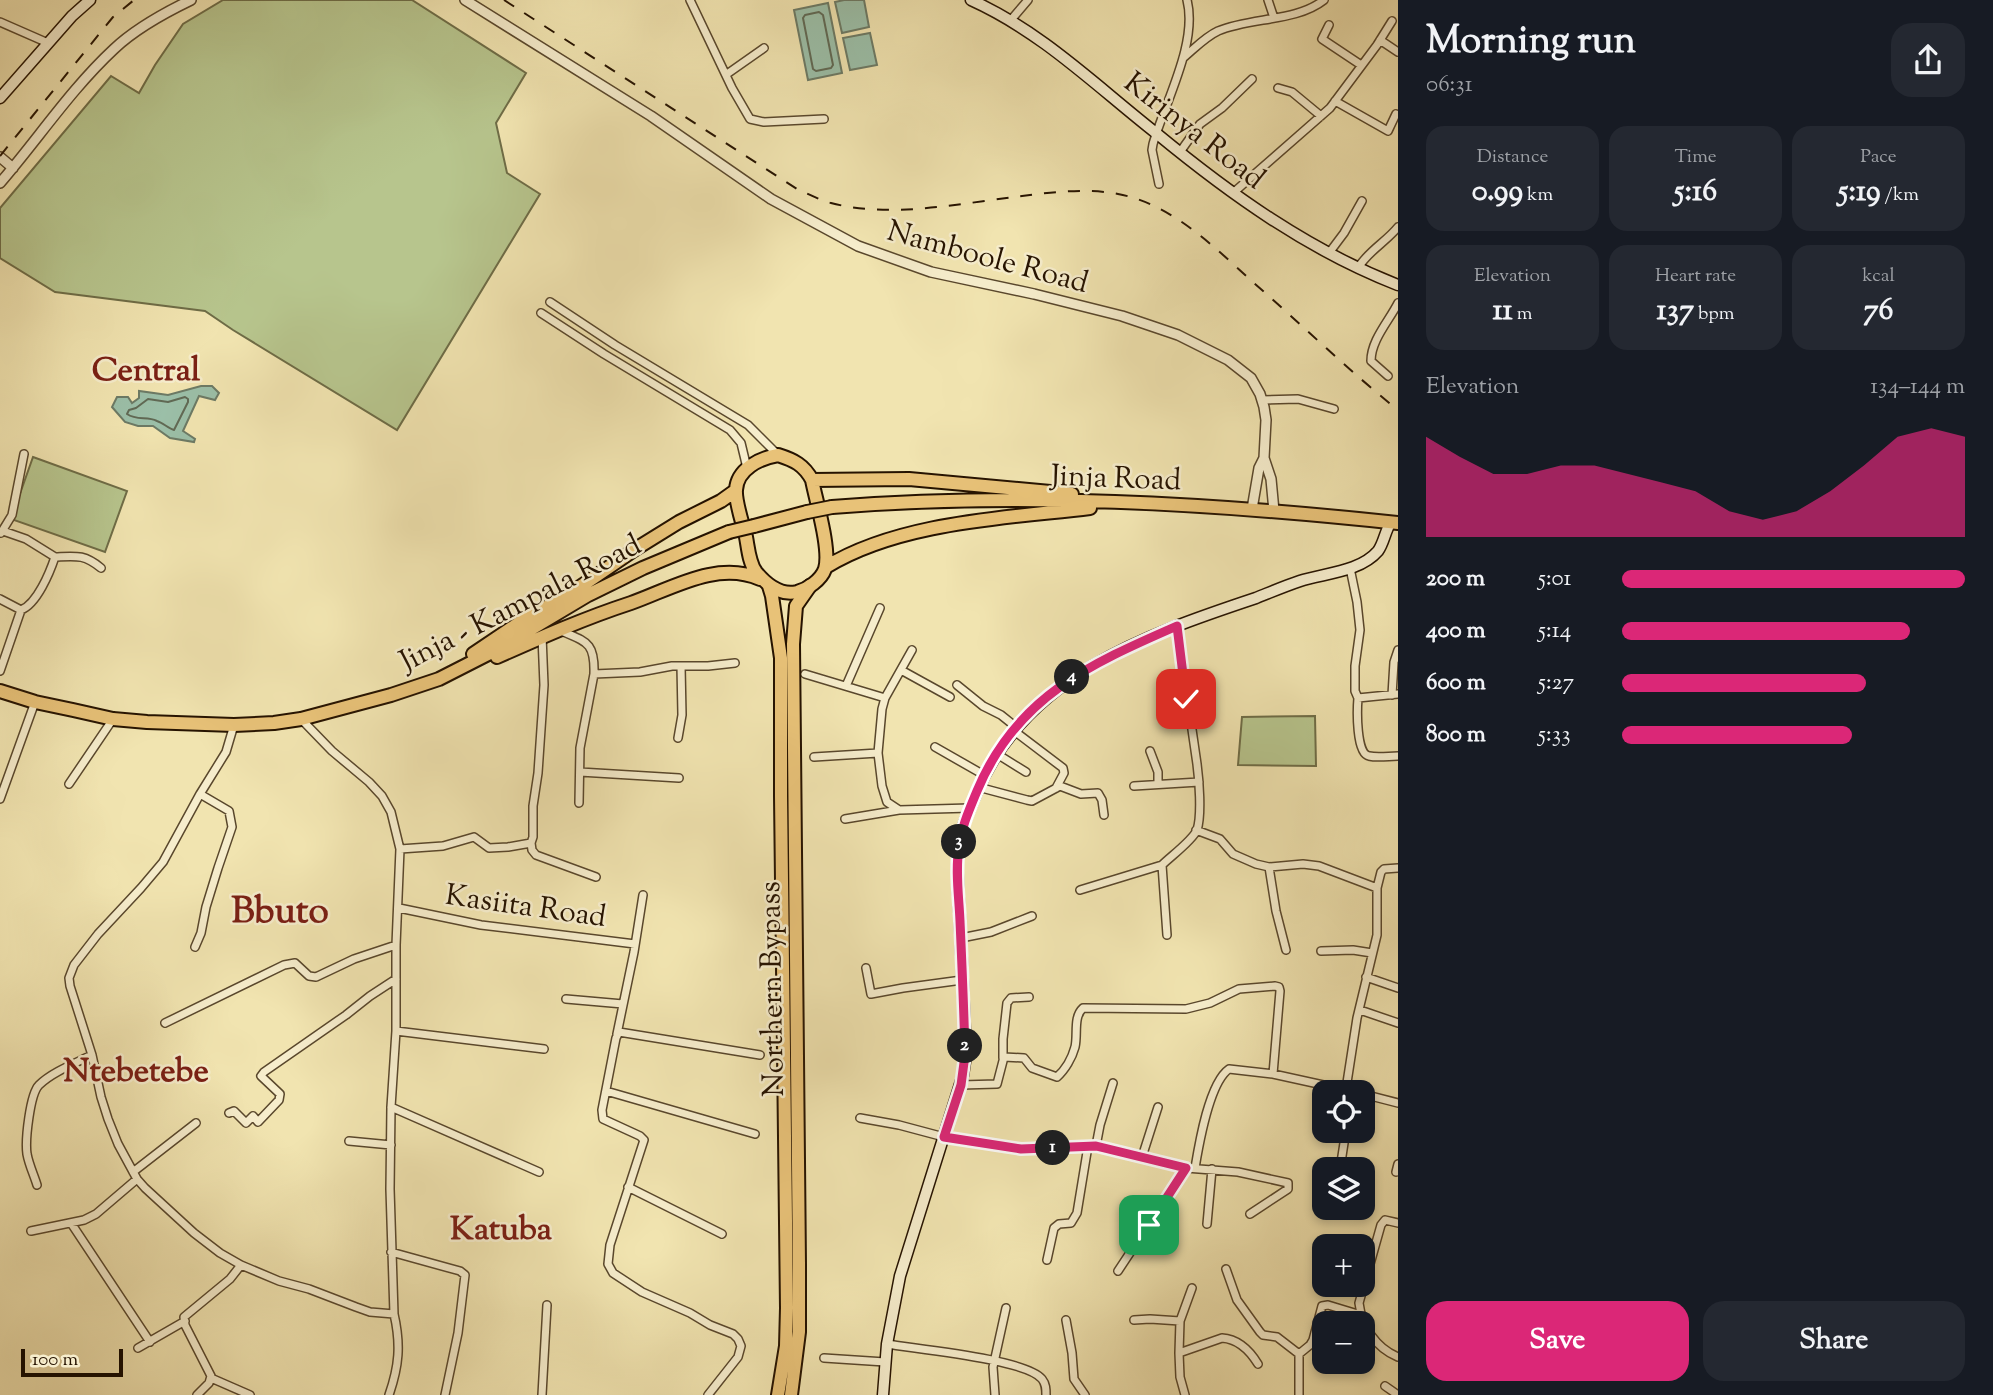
<!DOCTYPE html>
<meta charset="utf-8">
<style>
body{margin:0;font-family:"Sorts Mill Goudy",serif;background:#242831;color:#f1f3f6;height:100vh;display:flex;flex-direction:column;font-size:26px;white-space:nowrap}
*{box-sizing:border-box;margin:0}
p{font-size:23px;color:#9ea1a6}
.icon{flex:none;width:38px;height:38px;fill:none;stroke:currentColor;stroke-width:2;stroke-linecap:round;stroke-linejoin:round}
.map{position:relative;flex:1;overflow:hidden}
.panel{display:flex;flex-direction:column;background:#171b24;width:595px}
.panel>*{flex:none}
.controls{position:absolute;left:1312px;top:1080px;display:grid;gap:14px}
.controls a{display:grid;place-items:center;width:63px;height:63px;border-radius:14px;background:#171b24;box-shadow:0 4px 10px #0003;font-size:35px}
.scale{position:absolute;left:21px;bottom:18px;width:102px;box-sizing:border-box;padding-left:7px;border:4px solid #261300;border-top:0;font-size:19px;line-height:24px;white-space:nowrap;color:#261300;-webkit-text-stroke:5px #f6edcc;paint-order:stroke}
.pin{position:absolute;display:grid;place-items:center;width:60px;height:60px;color:#fff;margin:-30px;border-radius:14px;box-shadow:0 4px 10px #0006}
.km{position:absolute;width:35px;height:35px;margin:-18px;border-radius:50%;background:#222;color:#fff;font-size:19px;line-height:35px;text-align:center}
.round{display:grid;place-items:center;flex:none;width:74px;height:74px;border-radius:21px;background:#242831}
.head{display:flex;align-items:center;justify-content:space-between;height:119px;padding:0 28px}
h1{font-size:38px;font-weight:700;line-height:52px}
.metrics{display:grid;grid-template-columns:repeat(3,1fr);gap:10px;height:119px;padding:7px 28px}
.metrics div{display:grid;align-content:center;border-radius:18px;background:#242831;text-align:center}
.metrics b{font-size:30px;font-weight:700}
.metrics small{font-size:19px;font-weight:400}
.metrics p{font-size:19px}
.chart{height:196px;padding:14px 28px}
.chart p{display:flex;justify-content:space-between}
.chart svg{width:100%;height:126px;margin-top:7px;fill:#db2777;opacity:.7}
.button{display:flex;gap:14px;margin-top:auto;padding:14px 28px}
.button a{flex:1;height:80px;border-radius:21px;background:#db2777;color:#fff;font-size:28px;font-weight:700;line-height:80px;text-align:center}
.button a+a{background:#242831;color:#f1f3f6}
ul{padding:0 28px;list-style:none;font-size:23px}
li{display:grid;grid-template-columns:112px 84px 1fr;align-items:center;height:52px}
li i{height:18px;border-radius:9px;background:#db2777}
main{display:flex;flex:1;min-height:0}
.map>svg:first-child{display:block}
.green{fill:#b7c58d;stroke:#6e6c46;stroke-width:2}
.water{fill:#9bbfa8;stroke:#6c7a65;stroke-width:2}
.lines{fill:none;stroke-linecap:round;stroke-linejoin:round}
.shore{stroke:#606954;stroke-width:2}
.minor-casing{stroke:#59472c;stroke-width:10}
.tertiary-casing{stroke:#59472c;stroke-width:12}
.secondary-casing{stroke:#261300;stroke-width:13}
.trunk-casing{stroke:#261300;stroke-width:16}
.motorway-casing{stroke:#261300;stroke-width:16}
.minor{stroke:#f6edcc;stroke-width:7}
.tertiary{stroke:#f6edcc;stroke-width:9}
.secondary{stroke:#f6edcc;stroke-width:10}
.trunk{stroke:#e8c278;stroke-width:12}
.motorway{stroke:#e8c278;stroke-width:12}
.rail{stroke:#261300;stroke-width:2;stroke-dasharray:12 12;stroke-linecap:butt}
.trunk-bridge-casing{stroke:#261300;stroke-width:16;stroke-linecap:butt}
.trunk-bridge{stroke:#e8c278;stroke-width:12}
.route-casing{stroke:#fff;stroke-width:14}
.route{stroke:#db2777;stroke-width:9}
.labels{text-anchor:middle;stroke-width:5;stroke-linejoin:round;paint-order:stroke}
.street-label{font-size:30px;fill:#261300;stroke:#f6edcc}
.quarter-label{font-size:33px;font-weight:bold;fill:#7a1f14;stroke:#f6edcc}
.district-label{font-size:37px;font-weight:bold;fill:#7a1f14;stroke:#f6edcc}
</style>
<main>
<div class="map">
<svg width="1398" height="1395" viewBox="0 0 1398 1395">
<rect width="100%" height="100%" fill="#f1e4b0"/>
<filter id="stains"><feTurbulence type="fractalNoise" baseFrequency=".00286" numOctaves="4"/><feColorMatrix values="0 0 0 0 .2 0 0 0 0 .09 0 0 0 0 .02 0 0 0 .5 -.17"/></filter>
<radialGradient id="worn" r=".72"><stop offset=".6" stop-color="#630" stop-opacity="0"/><stop offset="1" stop-color="#630" stop-opacity=".3"/></radialGradient>
<path class="green" d="M223,0H412L526,73L496,123L507,173L540,194L397,430L233,330L205,311L55,292L0,258V208L111,76L139,93L155,65L183,24Z
M33,457L127,491L105,552L11,519Z
M1315,716L1316,766L1238,765L1242,717Z"/>
<path class="water" d="M844,0H864L869,27L842,33L835,2Z
M828,3L842,73L808,80L794,10Z
M870,33L877,65L850,70L843,38Z
M201,386H212L219,393L215,400L199,396L183,431L195,439L194,442L170,438L153,426H138L125,422L112,407L117,397H128L132,403L139,398V391L168,395Z"/>
<g class="lines">
<path class="shore" d="M819,12L823,15L833,65L831,68L816,71L813,69L803,18L805,15Z
M185,397L188,399V402L174,430C168,428 163,423 157,421C147,416 137,421 127,414L129,410L136,408L148,399L168,402Z"/>
<g class="minor-casing">
<path id="minor" d="M690,0L732,88L750,119L764,122L824,119
M1268,0L1274,18
M1010,21L1028,0
M0,22L48,43
M1329,25L1322,39L1361,65
M1380,40L1398,52
M1183,58C1194,49 1205,37 1218,31C1251,17 1296,22 1324,0
M727,74L764,48
M1278,88L1292,92L1321,116
M1335,101L1388,131L1396,114
M1180,152L1200,124L1222,108L1252,79
M1159,184L1152,150L1153,144C1165,102 1198,43 1187,0
M1233,193L1330,108L1377,45L1392,21
M1329,253L1344,233L1362,201
M1358,268C1368,251 1386,242 1398,227
M550,302L615,345L748,425L778,455
M541,313L604,354L730,430L741,443L747,468
M1388,376L1371,361C1371,340 1389,321 1398,303
M1262,400L1298,399L1334,409
M3,531L26,539L55,557C50,572 37,604 21,610
M1,533L12,515L24,454
M55,557C76,556 84,554 101,568
M1350,568L1357,602L1360,630L1355,666V691L1358,698L1398,694
M0,599L21,610L0,671
M559,630C586,642 595,641 594,674L640,672L672,666H708L735,663
M912,650L885,698L882,709L878,753L882,786L887,802L899,810L970,808
M901,670L950,697
M805,674L885,698
M957,685L983,706L1001,715L1016,727
M846,686L880,608
M1392,695L1394,662L1398,650
M1358,698C1357,710 1356,754 1369,756C1378,758 1389,756 1398,756
M1013,730L1063,768L1064,773L1056,788
M678,738L682,715L681,666
M935,747L984,775
M1150,751L1158,772V784
M997,754L1026,772
M814,757L878,753
M580,772L679,778
M69,784L113,719
M1134,786L1199,782
M978,787L1027,800L1032,801L1060,786L1081,794L1098,793L1102,800L1104,815
M0,799L35,702
M579,803L580,748L594,674
M845,819L899,810
M1196,830L1220,839L1233,854L1256,864L1269,867L1303,864L1319,866L1377,888V935L1357,1018L1346,1089
M531,843L532,850L536,855L596,877
M400,849L443,846L474,837L489,848L508,847L531,843L533,837V806L538,773L544,685L542,636
M1269,867L1276,911L1286,950
M1377,888L1381,872L1384,869L1398,868
M1080,890L1162,865
M399,908L481,925L635,944
M1167,935L1162,865C1171,856 1192,841 1197,830C1202,815 1199,779 1197,764L1177,626
M961,938L991,932L1032,916
M195,947L201,933L206,907L218,868L232,827L229,811L200,794
M1321,951L1353,950L1372,953
M866,968L871,994L903,988L962,980
M1366,977L1398,988
M566,999L623,1004
M1360,1010L1398,1023
M165,1023L284,965L295,963L309,976L316,977L354,959L396,945
M396,1031L544,1049
M617,1034L634,952L643,895
M1003,1058V1039L1007,1003L1011,998L1029,997
M961,1085L997,1084L1004,1057L1024,1058L1032,1068L1057,1077C1065,1070 1072,1058 1075,1047C1078,1034 1073,1017 1083,1008L1186,1009L1210,1003L1239,989L1275,986L1279,987L1280,991L1273,1074
M606,1091L755,1134
M1363,1094L1398,1103
M391,1107L539,1172
M229,1113L234,1111L246,1123L253,1116L258,1122L279,1100L280,1094L261,1076L264,1072L346,1015L370,996L396,979
M860,1118L899,1125L944,1137L1021,1149L1042,1150L1072,1146H1096L1186,1168L1238,1172L1288,1183V1189L1250,1214
M349,1141L391,1145
M1096,1146L1100,1125L1113,1083
M1142,1157L1158,1107
M1195,1168C1199,1144 1209,1083 1229,1069L1273,1074L1355,1092
M1340,1169L1346,1130
M133,1172L196,1123
M1396,1172L1398,1164
M37,1185C34,1175 29,1165 27,1154C25,1140 30,1094 39,1085C52,1072 76,1063 92,1055
M628,1187L722,1234
M71,1223L150,1342
M1398,1223L1385,1220L1381,1225L1359,1303C1362,1327 1376,1348 1398,1357
M1207,1224L1212,1169
M31,1231L84,1220L96,1214L137,1179
M391,1252L460,1271L465,1275L458,1333L445,1395
M1047,1260L1054,1228L1059,1224L1071,1223L1077,1213L1088,1146
M241,1265L279,1281L309,1289L356,1307L370,1312L394,1314L390,1189L391,1107L396,1031V945L400,849L391,812L382,796L369,782L332,751L301,719
M1226,1269L1237,1300L1260,1332L1263,1335L1277,1337L1299,1354
M1118,1271L1186,1168
M1066,1320L1072,1353L1074,1379L1085,1395
M1134,1320L1150,1319L1180,1321
M887,1344C916,1349 1026,1359 1042,1379C1046,1384 1046,1389 1046,1395
M138,1348L185,1321
M1179,1353L1180,1321L1192,1288
M824,1358L885,1362
M211,1378L250,1395
M1385,1386L1398,1395
M197,1395L209,1383L211,1376L185,1325L184,1317L230,1279L241,1265L220,1253L194,1233L145,1188L137,1179L118,1144L108,1119L101,1097L92,1055L70,986L69,978L74,965L98,934L141,888L163,862L200,794L226,752L234,725
M389,1395C399,1366 401,1345 394,1314
M542,1395L547,1305
M708,1395L738,1357L741,1346L738,1339L733,1334L710,1325L690,1313L642,1292L613,1273L608,1264L610,1245L644,1140L640,1136L603,1119L602,1110L616,1038L619,1032L760,1055
M995,1395L993,1367L1006,1308
M1185,1395L1180,1377L1179,1353L1222,1338C1238,1339 1250,1351 1258,1364
M1299,1395V1354L1310,1345L1313,1340L1322,1306L1328,1305L1361,1315"/>
</g>
<g class="tertiary-casing">
<path id="tertiary" d="M465,0L651,116L771,199L858,246L931,272L1034,294L1122,316L1178,335L1228,360L1251,378L1260,394L1264,407L1266,420L1264,458L1259,468L1252,509
M0,157L13,168
M0,183C38,139 71,89 114,49C136,28 164,13 191,0
M1264,458L1271,479L1274,511"/>
</g>
<g class="secondary-casing">
<path id="secondary" d="M971,0C1042,32 1095,85 1156,133C1230,194 1308,250 1398,285
M0,98L72,16L90,0
M883,1395L887,1344L900,1276L963,1075L966,1055C964,1011 962,967 960,923C959,899 956,873 958,849C960,830 969,811 976,794C1024,677 1145,635 1256,598C1271,592 1285,586 1300,581C1325,573 1360,572 1378,551C1384,543 1385,531 1391,522"/>
</g>
<g class="trunk-casing">
<path id="trunk" d="M778,455C794,460 804,465 812,480C816,501 831,550 825,569C821,580 808,589 797,592C780,596 766,584 756,572C749,563 748,547 746,537C743,524 735,502 736,490C737,469 760,458 778,455Z
M812,480L909,479L1072,494
M832,507C1020,492 1210,503 1398,523
M754,526L807,512
M826,567C899,522 1006,518 1090,508
M473,654L522,621L571,593L637,548L679,522L721,501L735,491
M497,657C542,637 585,618 631,603C671,589 717,560 760,579
M0,691L35,702L73,710L113,719L147,722L234,725L274,723L301,719L391,695L439,679L494,651L588,595L643,568L729,532"/>
</g>
<g class="motorway-casing">
<path id="motorway" d="M769,586L772,596L781,658V796L787,1308L786,1346L778,1395
M791,1395L799,1332V1265L793,644L796,606L810,586"/>
</g>
<use href="#minor" class="minor"/>
<use href="#tertiary" class="tertiary"/>
<use href="#secondary" class="secondary"/>
<use href="#trunk" class="trunk"/>
<use href="#motorway" class="motorway"/>
<path class="rail" d="M504,0L797,189C808,194 820,200 831,203C892,219 961,203 1022,196C1053,192 1087,188 1118,194C1172,204 1214,247 1254,283C1301,324 1349,371 1398,410
M0,156L113,17L134,0"/>
<g class="trunk-bridge-casing">
<path id="trunk-bridge" d="M807,512L832,507
M729,532L754,526"/>
</g>
<use href="#trunk-bridge" class="trunk-bridge"/>
</g>
<g class="lines">
<g class="route-casing">
<path id="route" d="M1149,1225L1186,1168L1096,1146L1021,1149L944,1137L961,1085L965,1055C964,1010 962,966 960,921C959,897 955,871 959,847C961,828 970,808 977,791C1016,697 1090,664 1177,626L1186,699"/>
</g>
<use href="#route" class="route"/>
</g>
<g class="labels">
<g class="street-label">
<text transform="translate(1195 130) rotate(38)" y="10">Kirinya Road</text>
<text transform="translate(988 256) rotate(15)" y="10">Namboole Road</text>
<text transform="translate(1116 477) rotate(2)" y="10">Jinja Road</text>
<text transform="translate(520 602) rotate(-27)" y="10">Jinja - Kampala Road</text>
<text transform="translate(526 905) rotate(8)" y="10">Kasiita Road</text>
<text transform="translate(771 989) rotate(-91)" y="10">Northern Bypass</text>
</g>
<g class="quarter-label">
<text x="146" y="380">Central</text>
<text x="136" y="1081">Ntebetebe</text>
<text x="501" y="1239">Katuba</text>
</g>
<g class="district-label">
<text x="280" y="922">Bbuto</text>
</g>
</g>
<rect width="100%" height="100%" filter="url(#stains)"/>
<rect width="100%" height="100%" fill="url(#worn)"/>
</svg>
<div class="controls">
<a><svg class="icon" aria-label="locate" viewBox="0 0 24 24"><circle cx="12" cy="12" r="6"/><path d="M12 2v4M12 18v4M2 12h4M18 12h4"/></svg></a>
<a><svg class="icon" aria-label="layers" viewBox="0 0 24 24"><path d="M12 4l9 5-9 5-9-5zM3 14l9 5 9-5"/></svg></a>
<a>+</a>
<a>−</a>
</div>
<div class="scale">100 m</div>
<div class="pin" style="left:1149px;top:1225px;background:#1e9e55"><svg class="icon" aria-label="arrive" viewBox="0 0 24 24"><path d="M6 21V4h12l-3 4 3 4H6"/></svg></div>
<div class="pin" style="left:1186px;top:699px;background:#d93025"><svg class="icon" aria-label="check" viewBox="0 0 24 24"><path d="M5 12l5 5 9-10"/></svg></div>
<b class="km" style="left:1053px;top:1148px">1</b>
<b class="km" style="left:965px;top:1046px">2</b>
<b class="km" style="left:959px;top:842px">3</b>
<b class="km" style="left:1072px;top:677px">4</b>
</div>
<section class="panel">
<div class="head"><div><h1>Morning run</h1><p>06:31</p></div><a class="round"><svg class="icon" aria-label="share" viewBox="0 0 24 24"><path d="M12 15V3M7 8l5-5 5 5M5 13v7h14v-7"/></svg></a></div>
<div class="metrics">
<div><p>Distance</p><b>0.99<small> km</small></b></div>
<div><p>Time</p><b>5:16</b></div>
<div><p>Pace</p><b>5:19<small> /km</small></b></div>
</div>
<div class="metrics">
<div><p>Elevation</p><b>11<small> m</small></b></div>
<div><p>Heart rate</p><b>137<small> bpm</small></b></div>
<div><p>kcal</p><b>76</b></div>
</div>
<div class="chart"><p><span>Elevation</span>134–144 m</p>
<svg viewBox="0 0 160 44" preserveAspectRatio="none"><path d="M0 44V9L10 16L20 22L30 22L40 19L50 19L60 22L70 25L80 28L90 35L100 38L110 35L120 28L130 19L140 9L150 6L160 9V44z"/></svg>
</div>
<ul>
<li><b>200 m</b>5:01<i style="width:100%"></i></li>
<li><b>400 m</b>5:14<i style="width:84%"></i></li>
<li><b>600 m</b>5:27<i style="width:71%"></i></li>
<li><b>800 m</b>5:33<i style="width:67%"></i></li>
</ul>
<div class="button"><a>Save</a><a>Share</a></div>
</section>
</main>
